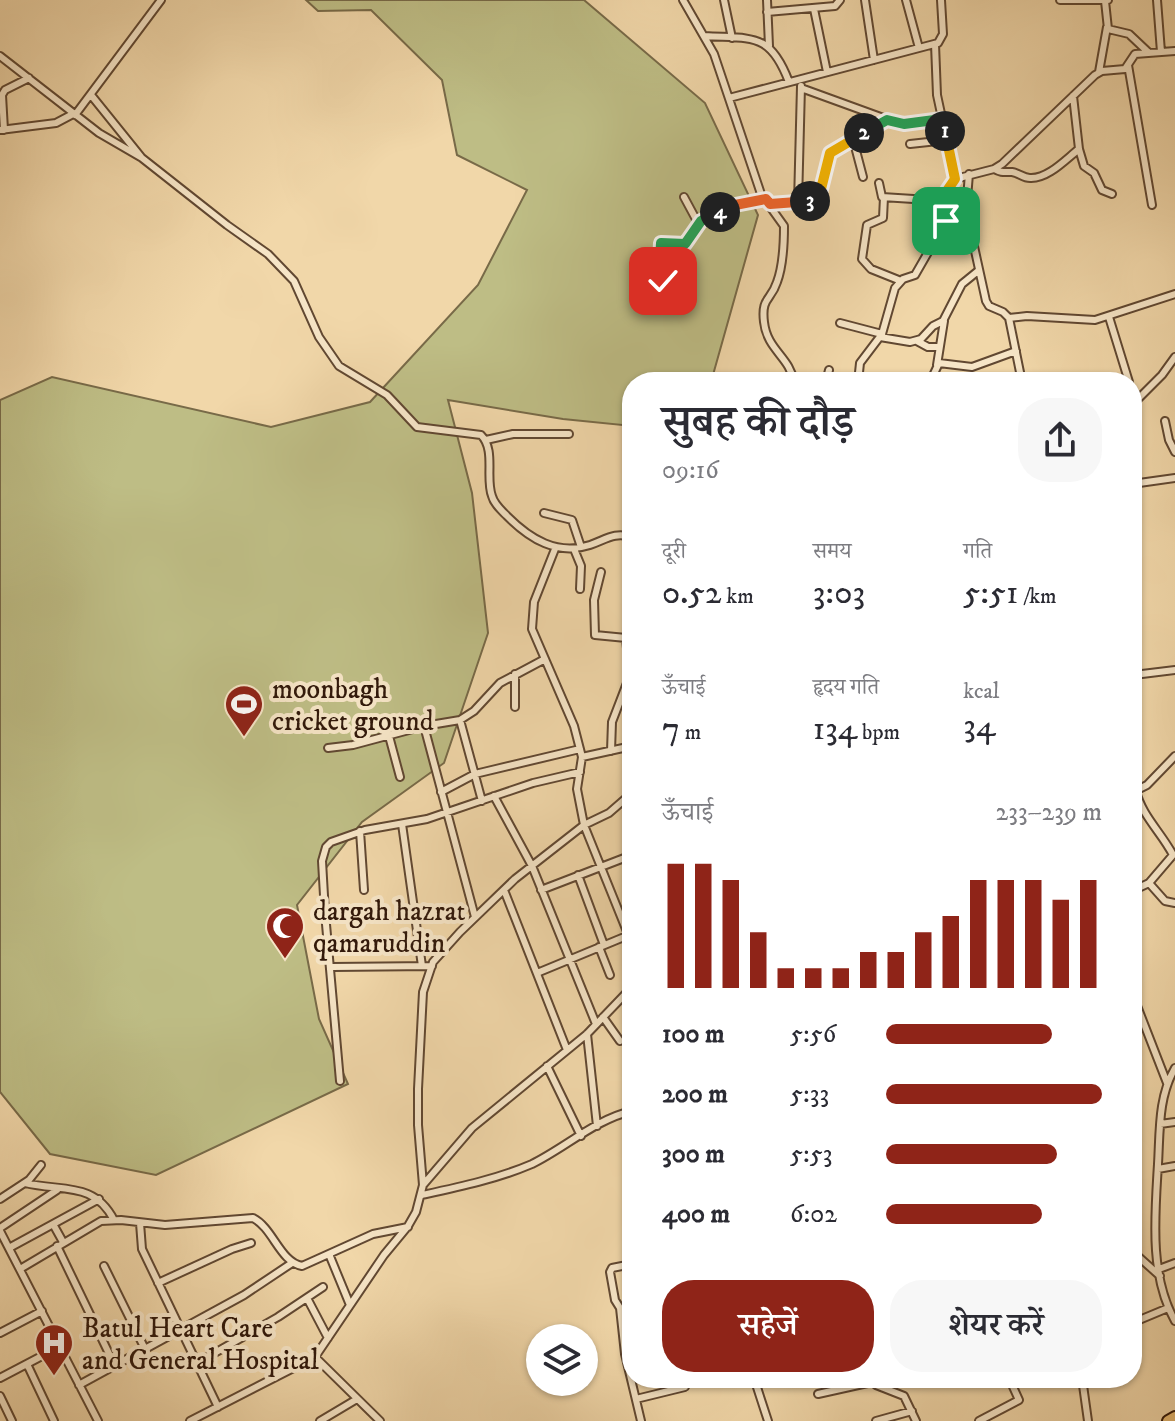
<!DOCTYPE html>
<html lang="hi">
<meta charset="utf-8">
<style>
body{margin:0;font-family:"IM FELL DW Pica","Noto Serif Devanagari",serif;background:#f7f7f7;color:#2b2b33;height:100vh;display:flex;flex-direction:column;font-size:30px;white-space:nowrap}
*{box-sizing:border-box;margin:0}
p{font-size:26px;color:#7c7c81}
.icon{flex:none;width:44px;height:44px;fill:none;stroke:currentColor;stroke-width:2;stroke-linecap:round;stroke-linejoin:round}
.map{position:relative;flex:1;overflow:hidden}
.panel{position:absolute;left:622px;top:372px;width:520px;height:1016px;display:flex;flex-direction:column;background:#fff;border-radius:32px;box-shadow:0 2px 6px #0004}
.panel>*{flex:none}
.buttons{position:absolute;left:526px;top:1324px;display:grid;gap:16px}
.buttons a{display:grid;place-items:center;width:72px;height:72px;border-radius:50%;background:#fff;box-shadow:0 2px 6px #0004;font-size:40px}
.pin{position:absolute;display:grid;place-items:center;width:68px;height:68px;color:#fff;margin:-34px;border-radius:16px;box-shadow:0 4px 12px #0006}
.km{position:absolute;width:40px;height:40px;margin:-20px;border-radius:50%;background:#222;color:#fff;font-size:22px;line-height:40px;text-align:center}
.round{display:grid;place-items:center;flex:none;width:84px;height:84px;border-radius:32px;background:#f7f7f7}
.summary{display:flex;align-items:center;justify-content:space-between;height:136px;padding:0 40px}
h1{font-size:44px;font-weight:600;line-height:60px}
.stats{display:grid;grid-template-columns:repeat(3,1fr);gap:12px;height:136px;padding:8px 40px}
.stats div{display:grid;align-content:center}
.stats b{font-size:34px;font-weight:600}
.stats small{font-size:22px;font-weight:400}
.stats p{font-size:22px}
.chart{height:224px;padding:16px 40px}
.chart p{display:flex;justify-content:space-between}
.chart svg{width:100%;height:144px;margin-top:8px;stroke:#8f2418;stroke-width:6}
.action{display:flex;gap:16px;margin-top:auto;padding:16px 40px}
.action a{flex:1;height:92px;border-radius:32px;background:#8f2418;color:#fff;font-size:32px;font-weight:600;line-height:92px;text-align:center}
.action a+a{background:#f7f7f7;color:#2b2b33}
ul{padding:0 40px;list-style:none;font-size:26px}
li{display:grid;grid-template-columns:128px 96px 1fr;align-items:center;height:60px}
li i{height:20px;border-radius:10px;background:#8f2418}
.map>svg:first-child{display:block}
.grass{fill:#bebd85;stroke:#786a48;stroke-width:2}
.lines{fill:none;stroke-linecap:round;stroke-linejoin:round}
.street-casing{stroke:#614832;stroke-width:10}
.highway-casing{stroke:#31180a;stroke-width:14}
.street{stroke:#f6e5c7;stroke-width:6}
.highway{stroke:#e8bc74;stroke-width:10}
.split-1-casing{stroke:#fff;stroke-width:16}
.split-2-casing{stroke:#fff;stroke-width:16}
.split-3-casing{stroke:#fff;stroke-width:16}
.split-4-casing{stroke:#fff;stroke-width:16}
.split-5-casing{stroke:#fff;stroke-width:16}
.split-1{stroke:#f5b400;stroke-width:10}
.split-2{stroke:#22a559;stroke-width:10}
.split-3{stroke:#f5b400;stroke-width:10}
.split-4{stroke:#f0652b;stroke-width:10}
.split-5{stroke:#22a559;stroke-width:10}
.labels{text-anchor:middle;stroke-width:8;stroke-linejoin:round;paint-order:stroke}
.poi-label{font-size:28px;fill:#31180a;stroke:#f6e5c7;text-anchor:start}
</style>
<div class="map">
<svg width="1175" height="1421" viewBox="0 0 1175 1421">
<rect width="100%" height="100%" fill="#f1d7a9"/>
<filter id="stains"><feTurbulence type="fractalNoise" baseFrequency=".0025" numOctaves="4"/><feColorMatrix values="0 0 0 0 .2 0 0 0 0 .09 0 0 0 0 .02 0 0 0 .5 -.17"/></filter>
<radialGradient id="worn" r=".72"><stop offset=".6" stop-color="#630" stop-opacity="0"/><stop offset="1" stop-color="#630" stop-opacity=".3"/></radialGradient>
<path class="grass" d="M306,0H584L705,103L758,215L711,382H632V426L563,419L448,400L472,493L488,633L444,763L362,822L297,905L319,1019L348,1084L156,1175L50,1154L0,1092V400L52,377L271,427L370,402L478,285L527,190L457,155L442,80L371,10L318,11Z"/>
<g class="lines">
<g class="street-casing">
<path id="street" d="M683,0L714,54L761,194L784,226C784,244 783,266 777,282C771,301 761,297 764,322C767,350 790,357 794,382
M724,0L732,38
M767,0L769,46
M865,0L874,60
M906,0L919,48
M1060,0H1108
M1157,0L1161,52
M1105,1L1108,29L1129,34L1148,52
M814,9L827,72
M767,12L835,6L840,0
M705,36C753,39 770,32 789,82
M935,44L937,95L955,179
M0,56L99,133L142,158L227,225L268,254L294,281L319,337L339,366L387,395L417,427L481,435C496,450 485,478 492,496C494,504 501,510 507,516C530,539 557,556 590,545C607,539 614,532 632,537
M1128,65L1152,205
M1099,72L1107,27
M801,88L900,124L942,119
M91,95L141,157
M1073,96L1079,149L1084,166L1094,173L1102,190L1112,194
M729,98L938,43L943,34L941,0
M75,115L161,0
M0,130L56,123L73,114
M4,130L2,95L5,90L29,78
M853,139L863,177
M910,144L947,140
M994,169C1001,173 1004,172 1012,172C1019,173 1023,178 1030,178C1048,179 1066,159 1079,149
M969,174L966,210L986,301L989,306L1003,312L1009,318L1022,382
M879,183L882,197L945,201
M684,197L698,223
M884,197L883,218L867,225L862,259L871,269L901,281
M798,203L801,86
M770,204L808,201L817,198L830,153L887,120
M649,309L652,286L665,278L660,261L661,243L685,244L703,219L730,206L766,199
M1109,317L1129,382
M1009,318L1027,316L1095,320L1175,294
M840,323L882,334
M880,337L910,342L921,339L933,326L943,321L962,284L978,271
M917,341L928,347H939
M937,365L944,321
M826,382L829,370
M858,382L860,363L882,334L895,288L903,279L915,275L946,221L944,195L955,179L994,169L1002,164L1095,75L1102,71L1125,69L1135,54L1175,51
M930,382L939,363L972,367L1016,351
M1132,405L1162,375L1175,357
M1165,421L1169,440L1175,452
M486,440L513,434H569
M1132,484L1175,478
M544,513L572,520L581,547
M555,549L534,602L532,629L574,726L582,757L577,789L584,825L632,944
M574,549L581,566L580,589
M601,572L594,600L595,635L626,638L629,669L627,683L612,722L611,751
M1132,673L1142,674L1175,670
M515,707V674
M460,720L482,801
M424,726L475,917
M389,736L400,777
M328,748L353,745L424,726L460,720L474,711L500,683L545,659
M582,757L632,746
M1136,791C1142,816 1161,832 1173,855
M441,792L475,774L580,749
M1133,792L1147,785L1175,756
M494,796L532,866L596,1024
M402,824L422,966
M360,831L364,890
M578,875L604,945
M1149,883L1165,901L1175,903
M504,890L567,1050
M541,890L632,855
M1132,891L1149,883L1173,855
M599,947L610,975
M332,967L432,966
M537,973L629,935
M1132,993L1167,1083
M603,1017L620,1041
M587,1034L597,1126
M547,1066L581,1136
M1175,1068C1158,1097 1160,1131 1158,1164C1155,1215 1149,1275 1175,1321
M340,1081L325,913L322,861L326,847L331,842L365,830L427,819L533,783L580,772
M1160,1124L1175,1122
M1158,1169L1175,1166
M25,1183C62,1192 94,1181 114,1220
M423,1185L472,1128L587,1034L632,987
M422,1195C459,1187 497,1179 532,1164C565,1148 596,1119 632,1111
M0,1199L29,1180L41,1165
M140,1223L142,1249L218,1407
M53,1224L63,1242
M0,1228L57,1190
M0,1231L98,1421
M57,1246L115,1366
M9,1248L99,1199
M1132,1251L1160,1276
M329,1254L350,1305
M632,1264L612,1268L610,1272L615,1300L620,1308L625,1354L641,1421
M104,1266L145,1349
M20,1269L101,1221L121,1220L165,1225L253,1218C273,1228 280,1262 302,1266L373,1234L408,1227
M1159,1269L1175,1263
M158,1283L232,1249L251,1243
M307,1298L328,1338
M1132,1323L1168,1308
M0,1333L42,1311
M315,1357L380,1421
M197,1363L278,1317L323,1287
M27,1364L54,1421
M0,1378L59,1347
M754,1378L768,1421
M870,1378L876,1385L904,1396L916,1421
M1082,1378L1088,1421
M722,1383L755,1378
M79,1385L244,1295L292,1263
M818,1394L872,1382
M0,1396L12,1421
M636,1399L685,1387L687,1378
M190,1421L315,1357L384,1255L408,1226L416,1212L423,1185L418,1125V1089L423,992L433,962L460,932L515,879L584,825L609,813L632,793
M320,1421L357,1399
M876,1421L912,1411
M979,1421L1019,1400L1009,1378"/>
</g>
<g class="highway-casing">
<path id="highway" d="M1168,1421L1175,1417"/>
</g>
<use href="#street" class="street"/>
<use href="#highway" class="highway"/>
</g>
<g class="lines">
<g class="split-1-casing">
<path id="split-1" d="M945,131L955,179L944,195L946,221"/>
</g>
<g class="split-2-casing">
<path id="split-2" d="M864,133L887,120L904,124L942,119L945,131"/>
</g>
<g class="split-3-casing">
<path id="split-3" d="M810,201L820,193L830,153L864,133"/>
</g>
<g class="split-4-casing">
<path id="split-4" d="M720,212L730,206L766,199L770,204L810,201"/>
</g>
<g class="split-5-casing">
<path id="split-5" d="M663,281L665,278L660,261L661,243L685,244L701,221L720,212"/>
</g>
<use href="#split-1" class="split-1"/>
<use href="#split-2" class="split-2"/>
<use href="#split-3" class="split-3"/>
<use href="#split-4" class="split-4"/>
<use href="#split-5" class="split-5"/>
</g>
<defs>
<g id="stadium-pin" transform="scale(2)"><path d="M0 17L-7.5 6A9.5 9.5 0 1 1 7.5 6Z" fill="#8f2418" stroke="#f6e5c7"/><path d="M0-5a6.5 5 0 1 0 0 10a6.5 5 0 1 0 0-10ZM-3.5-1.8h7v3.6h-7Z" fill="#fff"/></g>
<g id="mosque-pin" transform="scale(2)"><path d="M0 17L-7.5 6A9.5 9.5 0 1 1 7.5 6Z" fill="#8f2418" stroke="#f6e5c7"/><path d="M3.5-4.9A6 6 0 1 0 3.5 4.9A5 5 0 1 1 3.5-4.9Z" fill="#fff"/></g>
<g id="hospital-pin" transform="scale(2)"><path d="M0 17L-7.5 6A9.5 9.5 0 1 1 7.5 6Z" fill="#8f2418" stroke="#f6e5c7"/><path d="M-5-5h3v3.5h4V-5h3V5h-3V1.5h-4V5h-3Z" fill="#fff"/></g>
</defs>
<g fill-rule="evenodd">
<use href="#stadium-pin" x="244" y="704"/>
<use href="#mosque-pin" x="285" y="926"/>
<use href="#hospital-pin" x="54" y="1343"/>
</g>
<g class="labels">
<g class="poi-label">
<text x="272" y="698">moonbagh<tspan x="272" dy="32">cricket ground</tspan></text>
<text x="313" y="920">dargah hazrat<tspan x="313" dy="32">qamaruddin</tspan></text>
<text x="82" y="1337">Batul Heart Care<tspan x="82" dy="32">and General Hospital</tspan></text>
</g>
</g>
<rect width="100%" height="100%" filter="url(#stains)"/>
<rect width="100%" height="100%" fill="url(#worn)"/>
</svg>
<div class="buttons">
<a><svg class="icon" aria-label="layers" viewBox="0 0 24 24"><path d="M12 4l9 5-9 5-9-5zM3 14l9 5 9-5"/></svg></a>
</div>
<div class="pin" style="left:946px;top:221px;background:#1e9e55"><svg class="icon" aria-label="arrive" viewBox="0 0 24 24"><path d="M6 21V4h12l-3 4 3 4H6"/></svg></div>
<div class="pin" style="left:663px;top:281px;background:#d93025"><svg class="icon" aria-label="check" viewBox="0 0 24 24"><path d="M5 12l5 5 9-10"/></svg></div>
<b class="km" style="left:945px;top:131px">1</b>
<b class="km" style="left:864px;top:133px">2</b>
<b class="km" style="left:810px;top:201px">3</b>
<b class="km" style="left:720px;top:212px">4</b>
<section class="panel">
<div class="summary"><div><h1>सुबह की दौड़</h1><p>09:16</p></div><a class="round"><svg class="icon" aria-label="share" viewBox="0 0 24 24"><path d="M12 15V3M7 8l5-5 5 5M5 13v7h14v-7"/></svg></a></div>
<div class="stats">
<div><p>दूरी</p><b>0.52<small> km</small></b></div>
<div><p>समय</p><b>3:03</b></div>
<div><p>गति</p><b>5:51<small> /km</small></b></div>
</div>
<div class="stats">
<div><p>ऊँचाई</p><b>7<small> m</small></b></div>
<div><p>हृदय गति</p><b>134<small> bpm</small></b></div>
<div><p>kcal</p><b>34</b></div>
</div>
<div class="chart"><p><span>ऊँचाई</span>233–239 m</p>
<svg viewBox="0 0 160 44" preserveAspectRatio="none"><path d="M5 44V6M15 44V6M25 44V11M35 44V27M45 44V38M55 44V38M65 44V38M75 44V33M85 44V33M95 44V27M105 44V22M115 44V11M125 44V11M135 44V11M145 44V17M155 44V11"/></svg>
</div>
<ul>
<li><b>100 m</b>5:56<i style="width:77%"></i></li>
<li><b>200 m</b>5:33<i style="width:100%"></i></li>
<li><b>300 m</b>5:53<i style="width:79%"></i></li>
<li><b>400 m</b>6:02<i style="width:72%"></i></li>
</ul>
<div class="action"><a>सहेजें</a><a>शेयर करें</a></div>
</section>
</div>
